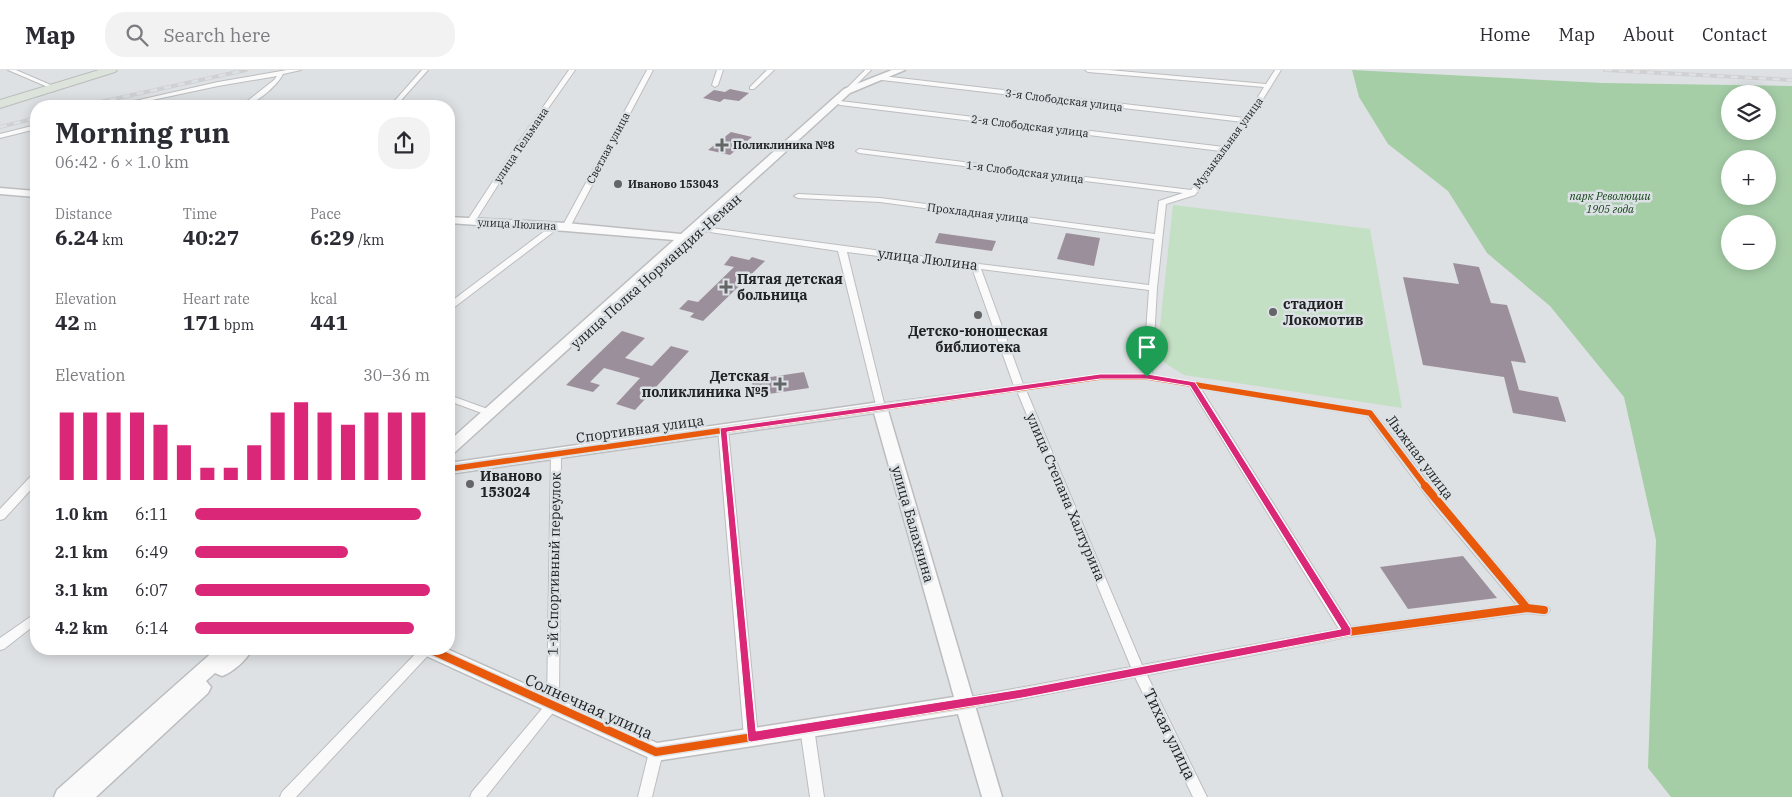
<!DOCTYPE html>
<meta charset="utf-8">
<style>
body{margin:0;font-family:"IBM Plex Serif",serif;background:#f2f2f3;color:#2b2b33;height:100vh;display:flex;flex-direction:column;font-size:19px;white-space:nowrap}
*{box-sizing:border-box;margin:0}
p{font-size:16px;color:#7c7c81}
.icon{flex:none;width:28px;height:28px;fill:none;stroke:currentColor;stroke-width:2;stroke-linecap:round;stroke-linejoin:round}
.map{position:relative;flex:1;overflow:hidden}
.details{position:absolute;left:30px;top:30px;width:425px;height:555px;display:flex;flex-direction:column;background:#fff;border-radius:20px;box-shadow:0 2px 12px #0003}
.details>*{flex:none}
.buttons{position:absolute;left:1721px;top:15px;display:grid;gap:10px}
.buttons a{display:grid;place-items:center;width:55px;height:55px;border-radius:50%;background:#fff;box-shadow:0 2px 12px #0003;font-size:25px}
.pin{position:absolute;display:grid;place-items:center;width:42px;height:42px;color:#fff;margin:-51px -21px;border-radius:50% 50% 50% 0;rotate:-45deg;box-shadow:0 0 5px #0007}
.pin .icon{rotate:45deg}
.round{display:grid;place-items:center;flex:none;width:52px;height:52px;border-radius:20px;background:#f2f2f3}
.summary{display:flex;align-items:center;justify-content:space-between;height:85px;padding:0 25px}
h1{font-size:28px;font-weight:700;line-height:38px}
.stats{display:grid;grid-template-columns:repeat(3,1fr);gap:8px;height:85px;padding:5px 25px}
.stats div{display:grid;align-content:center}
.stats b{font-size:21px;font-weight:700}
.stats small{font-size:14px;font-weight:400}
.stats p{font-size:14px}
.chart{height:140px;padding:10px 25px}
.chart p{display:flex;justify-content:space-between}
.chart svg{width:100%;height:90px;margin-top:5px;stroke:#db2777;stroke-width:6}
ul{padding:0 25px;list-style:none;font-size:16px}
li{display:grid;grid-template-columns:80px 60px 1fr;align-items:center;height:38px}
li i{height:12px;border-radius:6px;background:#db2777}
header{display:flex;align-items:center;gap:30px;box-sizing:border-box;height:70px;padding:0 25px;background:#fff;border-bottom:1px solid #e1e1e2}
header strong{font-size:24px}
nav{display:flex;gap:28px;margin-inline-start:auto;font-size:18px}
.search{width:350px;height:45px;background:#f2f2f3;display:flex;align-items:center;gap:12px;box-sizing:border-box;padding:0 18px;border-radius:20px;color:#7c7c81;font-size:19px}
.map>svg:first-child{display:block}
.green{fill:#c3dfc4}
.forest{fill:#a5cea7;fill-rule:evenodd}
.building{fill:#9c8f9c}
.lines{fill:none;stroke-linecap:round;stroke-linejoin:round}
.street-casing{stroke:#bcbdbf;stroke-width:2}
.secondary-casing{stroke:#bcbdbf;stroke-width:3}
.highway-casing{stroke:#babcbc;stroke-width:2}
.street{fill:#fafafb;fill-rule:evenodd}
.secondary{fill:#fafafb;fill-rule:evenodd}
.highway{fill:#dbe3db;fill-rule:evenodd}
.rail-casing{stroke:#d0d0d1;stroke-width:4}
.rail{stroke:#dce1e5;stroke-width:2.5;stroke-dasharray:7;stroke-linecap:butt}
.cycleway-far1-casing{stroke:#dce1e5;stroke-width:9}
.cycleway-casing{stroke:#dce1e5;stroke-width:11}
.cycleway-far1{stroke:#e8590c;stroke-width:5.5}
.cycleway{stroke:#e8590c;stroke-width:8}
.route{fill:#db2777;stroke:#fff;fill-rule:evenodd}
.poi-dot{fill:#636567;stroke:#dce1e5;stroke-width:2}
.labels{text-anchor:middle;stroke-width:5;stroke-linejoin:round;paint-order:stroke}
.far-street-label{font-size:11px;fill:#212224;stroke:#dce1e5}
.far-poi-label{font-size:11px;font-weight:bold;fill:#212224;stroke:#dce1e5;text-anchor:start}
.far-park-label{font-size:11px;font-style:italic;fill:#0a3e0d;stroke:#dce1e5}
.street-label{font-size:14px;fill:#212224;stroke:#dce1e5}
.poi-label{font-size:14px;font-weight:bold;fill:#212224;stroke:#dce1e5;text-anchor:start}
.near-street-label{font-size:16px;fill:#212224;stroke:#dce1e5}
</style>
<header>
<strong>Map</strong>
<div class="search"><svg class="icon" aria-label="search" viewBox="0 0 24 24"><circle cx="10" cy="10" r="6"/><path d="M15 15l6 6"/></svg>Search here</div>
<nav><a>Home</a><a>Map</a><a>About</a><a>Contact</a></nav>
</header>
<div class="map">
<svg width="1792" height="727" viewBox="0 0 1792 727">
<rect width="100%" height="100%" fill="#dee1e3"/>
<path class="green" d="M1173,135L1370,159L1402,338L1184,305L1165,293L1157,284Z"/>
<path class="forest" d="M1352,0L1603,13L1792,16V727H1671L1648,698L1656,470L1624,327L1550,236L1487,183L1448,121L1388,74L1359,27ZM1730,24H1768V61H1730ZM1730,89H1768V126H1730ZM1730,154H1768V191H1730Z"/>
<path class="building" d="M730,19L749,23L739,31L724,29L720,32L703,28L714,20L725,22Z
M731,62L752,67L730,85L708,80Z
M939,163L996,171L992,181L935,173Z
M1066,163L1100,168L1094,196L1057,189Z
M731,186L749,190L752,187L765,191L703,251L690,247L694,243L679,239L688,230L698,232L734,197L724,195Z
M1453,193L1479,197L1491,233L1507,235L1526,293L1511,291L1519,320L1558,327L1566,352L1513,343L1504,307L1423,295L1403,207L1459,214Z
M622,261L645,268L625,288L652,296L671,276L689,281L635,340L616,334L640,308L604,298L590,312L600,315L593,322L566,315Z
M804,302L809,318L755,326L751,310Z
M1463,486L1497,528L1408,539L1380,497Z"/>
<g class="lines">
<g class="street-casing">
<path id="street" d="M8,0H16L53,16L48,17Z
M287,0H301L283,4C278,15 253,37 241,36L274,10L277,6L218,16L124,36H113L218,12Z
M422,0H428L396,36H390Z
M569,0H575L528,67L474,153H468L467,151L522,67Z
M647,0H653L570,157L569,159H563L562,157Z
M717,0H723L718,15L715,17L712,15Z
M767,0H774L754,19H750V17Z
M865,0H871L849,22H845V20Z
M1085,0H1109L1266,14L1275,0H1281L1245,58L1195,125L1166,134L1157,218L1152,305L1373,341L1441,429L1530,534L1548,537L1550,540L1548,543L1544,545L1527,543L1348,567L1147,605L1207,727H1193L1135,607L965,640L960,638L959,634L960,630L965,628L1131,597L1017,321L880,340L877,339L838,181L703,161L699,159L703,157L972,193L975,192L979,194L1149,215L1154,169L880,132L798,128L794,126L798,124L880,128L1155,164L1159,131L1183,123L859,83L856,81L859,79L1191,120L1221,81L840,35L837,33L840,31L1224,77L1243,52L882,10L879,8L882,6L1245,48L1264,17L1088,2ZM847,182L972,198L1014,316L884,333ZM981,199L1149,220L1143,304H1100L1023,314ZM1100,310H1147L1190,317L1339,559L1142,595L1026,320ZM1201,319L1367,346L1433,435L1517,535L1351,557Z
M36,55V59L0,68V64Z
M554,154H557L561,156L452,239L449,240V233Z
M449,325L493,341L495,343L490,346L449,331Z
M723,356L728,359L758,667L756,671L751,673L746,671L744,667L718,359Z
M556,380L561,384L559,635L486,727H470L472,722L547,633L551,384Z
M36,404V414L4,449L0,450V439L32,405Z
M36,543V554L4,579L0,580V568Z
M420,579H434L296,727H280L282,722Z
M807,652L812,654L814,658L824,727H810L800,658L802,654Z
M656,676L661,678L663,682L652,727H638L649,682L651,678Z"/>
</g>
<g class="secondary-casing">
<path id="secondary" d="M892,0H905L850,23L693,166L695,168L693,171H687L454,383L449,384V371L674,170L566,161L449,153V147L566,153L681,164L844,19Z
M0,118L36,121V127L0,124Z
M880,332L885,334L887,337L1002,727H982L958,644L656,691L422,584L420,579H447L657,673L954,627L874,343L449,404V393Z
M216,579H252C247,590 233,602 222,606L215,603L206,611L211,617L208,623L96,727H54L57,720Z"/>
</g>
<g class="highway-casing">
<path id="highway" d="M99,0H117L115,2L0,38V30Z"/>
</g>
<use href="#street" class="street"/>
<use href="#secondary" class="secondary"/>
<use href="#highway" class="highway"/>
<g class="rail-casing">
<path id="rail" d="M1605,0L1792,10
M82,36L246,0
M0,57L36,48"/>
</g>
<use href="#rail" class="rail"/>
<g class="cycleway-far1-casing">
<path id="cycleway-far1" d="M449,399L1100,307H1147L1370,343L1426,417"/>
</g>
<g class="cycleway-casing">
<path id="cycleway" d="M1425,416L1527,538
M429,579L656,682L965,634L1348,562L1527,538L1544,540"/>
</g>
<use href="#cycleway-far1" class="cycleway-far1"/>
<use href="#cycleway" class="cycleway"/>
</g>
<path class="route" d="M1100,304H1147L1195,312L1351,559V565L1022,628L751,672L748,671L720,358ZM1100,309H1147L1190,316L1341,559L1022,619L756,661L727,362Z"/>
<g class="poi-dot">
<path d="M719.5 67.5h5v5h5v5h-5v5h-5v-5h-5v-5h5z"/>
<circle cx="618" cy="114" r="5"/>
<path d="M723.5 209.5h5v5h5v5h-5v5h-5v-5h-5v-5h5z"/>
<circle cx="1273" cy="242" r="5"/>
<circle cx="978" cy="245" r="5"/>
<path d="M777.5 306.5h5v5h5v5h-5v5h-5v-5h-5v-5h5z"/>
<circle cx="470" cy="414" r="5"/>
</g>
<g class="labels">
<g class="far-street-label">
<text transform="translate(1064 30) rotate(7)" y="4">3-я Слободская улица</text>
<text transform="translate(1030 56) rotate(7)" y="4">2-я Слободская улица</text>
<text transform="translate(1228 73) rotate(-54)" y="4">Музыкальная улица</text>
<text transform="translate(521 75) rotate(-56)" y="4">улица Тельмана</text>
<text transform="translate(608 78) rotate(-62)" y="4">Светлая улица</text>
<text transform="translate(1025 102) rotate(7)" y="4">1-я Слободская улица</text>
<text transform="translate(978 143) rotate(7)" y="4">Прохладная улица</text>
<text transform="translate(517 154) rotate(3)" y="4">улица Люлина</text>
</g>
<g class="far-poi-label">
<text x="733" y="79">Поликлиника №8</text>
<text x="628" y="118">Иваново 153043</text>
</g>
<g class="far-park-label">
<text x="1610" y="130">парк Революции<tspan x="1610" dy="13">1905 года</tspan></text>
</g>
<g class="street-label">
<text transform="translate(928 189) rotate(7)" y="5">улица Люлина</text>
<text transform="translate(656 201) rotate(-42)" y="5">улица Полка Нормандия-Неман</text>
<text transform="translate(640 359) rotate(-8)" y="5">Спортивная улица</text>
<text transform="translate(1420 387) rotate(53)" y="5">Лыжная улица</text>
<text transform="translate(1066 427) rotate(67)" y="5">улица Степана Халтурина</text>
<text transform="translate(913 454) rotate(74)" y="5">улица Балахнина</text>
<text transform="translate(554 494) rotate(-89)" y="5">1-й Спортивный переулок</text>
</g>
<g class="poi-label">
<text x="737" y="214">Пятая детская<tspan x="737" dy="16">больница</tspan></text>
<text x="1283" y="239">стадион<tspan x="1283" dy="16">Локомотив</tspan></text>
<text x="978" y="266" text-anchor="middle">Детско-юношеская<tspan x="978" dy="16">библиотека</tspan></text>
<text x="769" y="311" text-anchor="end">Детская<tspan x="769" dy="16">поликлиника №5</tspan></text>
<text x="480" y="411">Иваново<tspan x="480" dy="16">153024</tspan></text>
</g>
<g class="near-street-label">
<text transform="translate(589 636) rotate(24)" y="6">Солнечная улица</text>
<text transform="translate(1170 664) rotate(64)" y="6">Тихая улица</text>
</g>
</g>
</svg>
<div class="buttons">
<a><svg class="icon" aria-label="layers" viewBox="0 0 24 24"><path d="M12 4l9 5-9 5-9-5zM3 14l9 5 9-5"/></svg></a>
<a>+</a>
<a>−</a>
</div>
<div class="pin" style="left:1147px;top:307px;background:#1e9e55"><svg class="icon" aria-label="arrive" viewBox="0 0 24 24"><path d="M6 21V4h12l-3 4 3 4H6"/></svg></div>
<section class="details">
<div class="summary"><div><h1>Morning run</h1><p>06:42 · 6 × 1.0 km</p></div><a class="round"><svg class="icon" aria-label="share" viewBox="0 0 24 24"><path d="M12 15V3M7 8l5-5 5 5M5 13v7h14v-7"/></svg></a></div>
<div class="stats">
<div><p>Distance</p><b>6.24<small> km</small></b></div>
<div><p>Time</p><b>40:27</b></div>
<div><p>Pace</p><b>6:29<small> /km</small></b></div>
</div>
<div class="stats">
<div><p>Elevation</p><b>42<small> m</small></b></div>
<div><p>Heart rate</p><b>171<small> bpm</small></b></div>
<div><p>kcal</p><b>441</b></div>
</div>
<div class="chart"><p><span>Elevation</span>30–36 m</p>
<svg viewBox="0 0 160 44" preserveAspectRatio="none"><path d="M5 44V11M15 44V11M25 44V11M35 44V11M45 44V17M55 44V27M65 44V38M75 44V38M85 44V27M95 44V11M105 44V6M115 44V11M125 44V17M135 44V11M145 44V11M155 44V11"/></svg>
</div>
<ul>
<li><b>1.0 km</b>6:11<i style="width:96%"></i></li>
<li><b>2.1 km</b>6:49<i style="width:65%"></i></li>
<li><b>3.1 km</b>6:07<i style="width:100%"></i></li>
<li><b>4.2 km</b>6:14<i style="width:93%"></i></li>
</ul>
</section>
</div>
